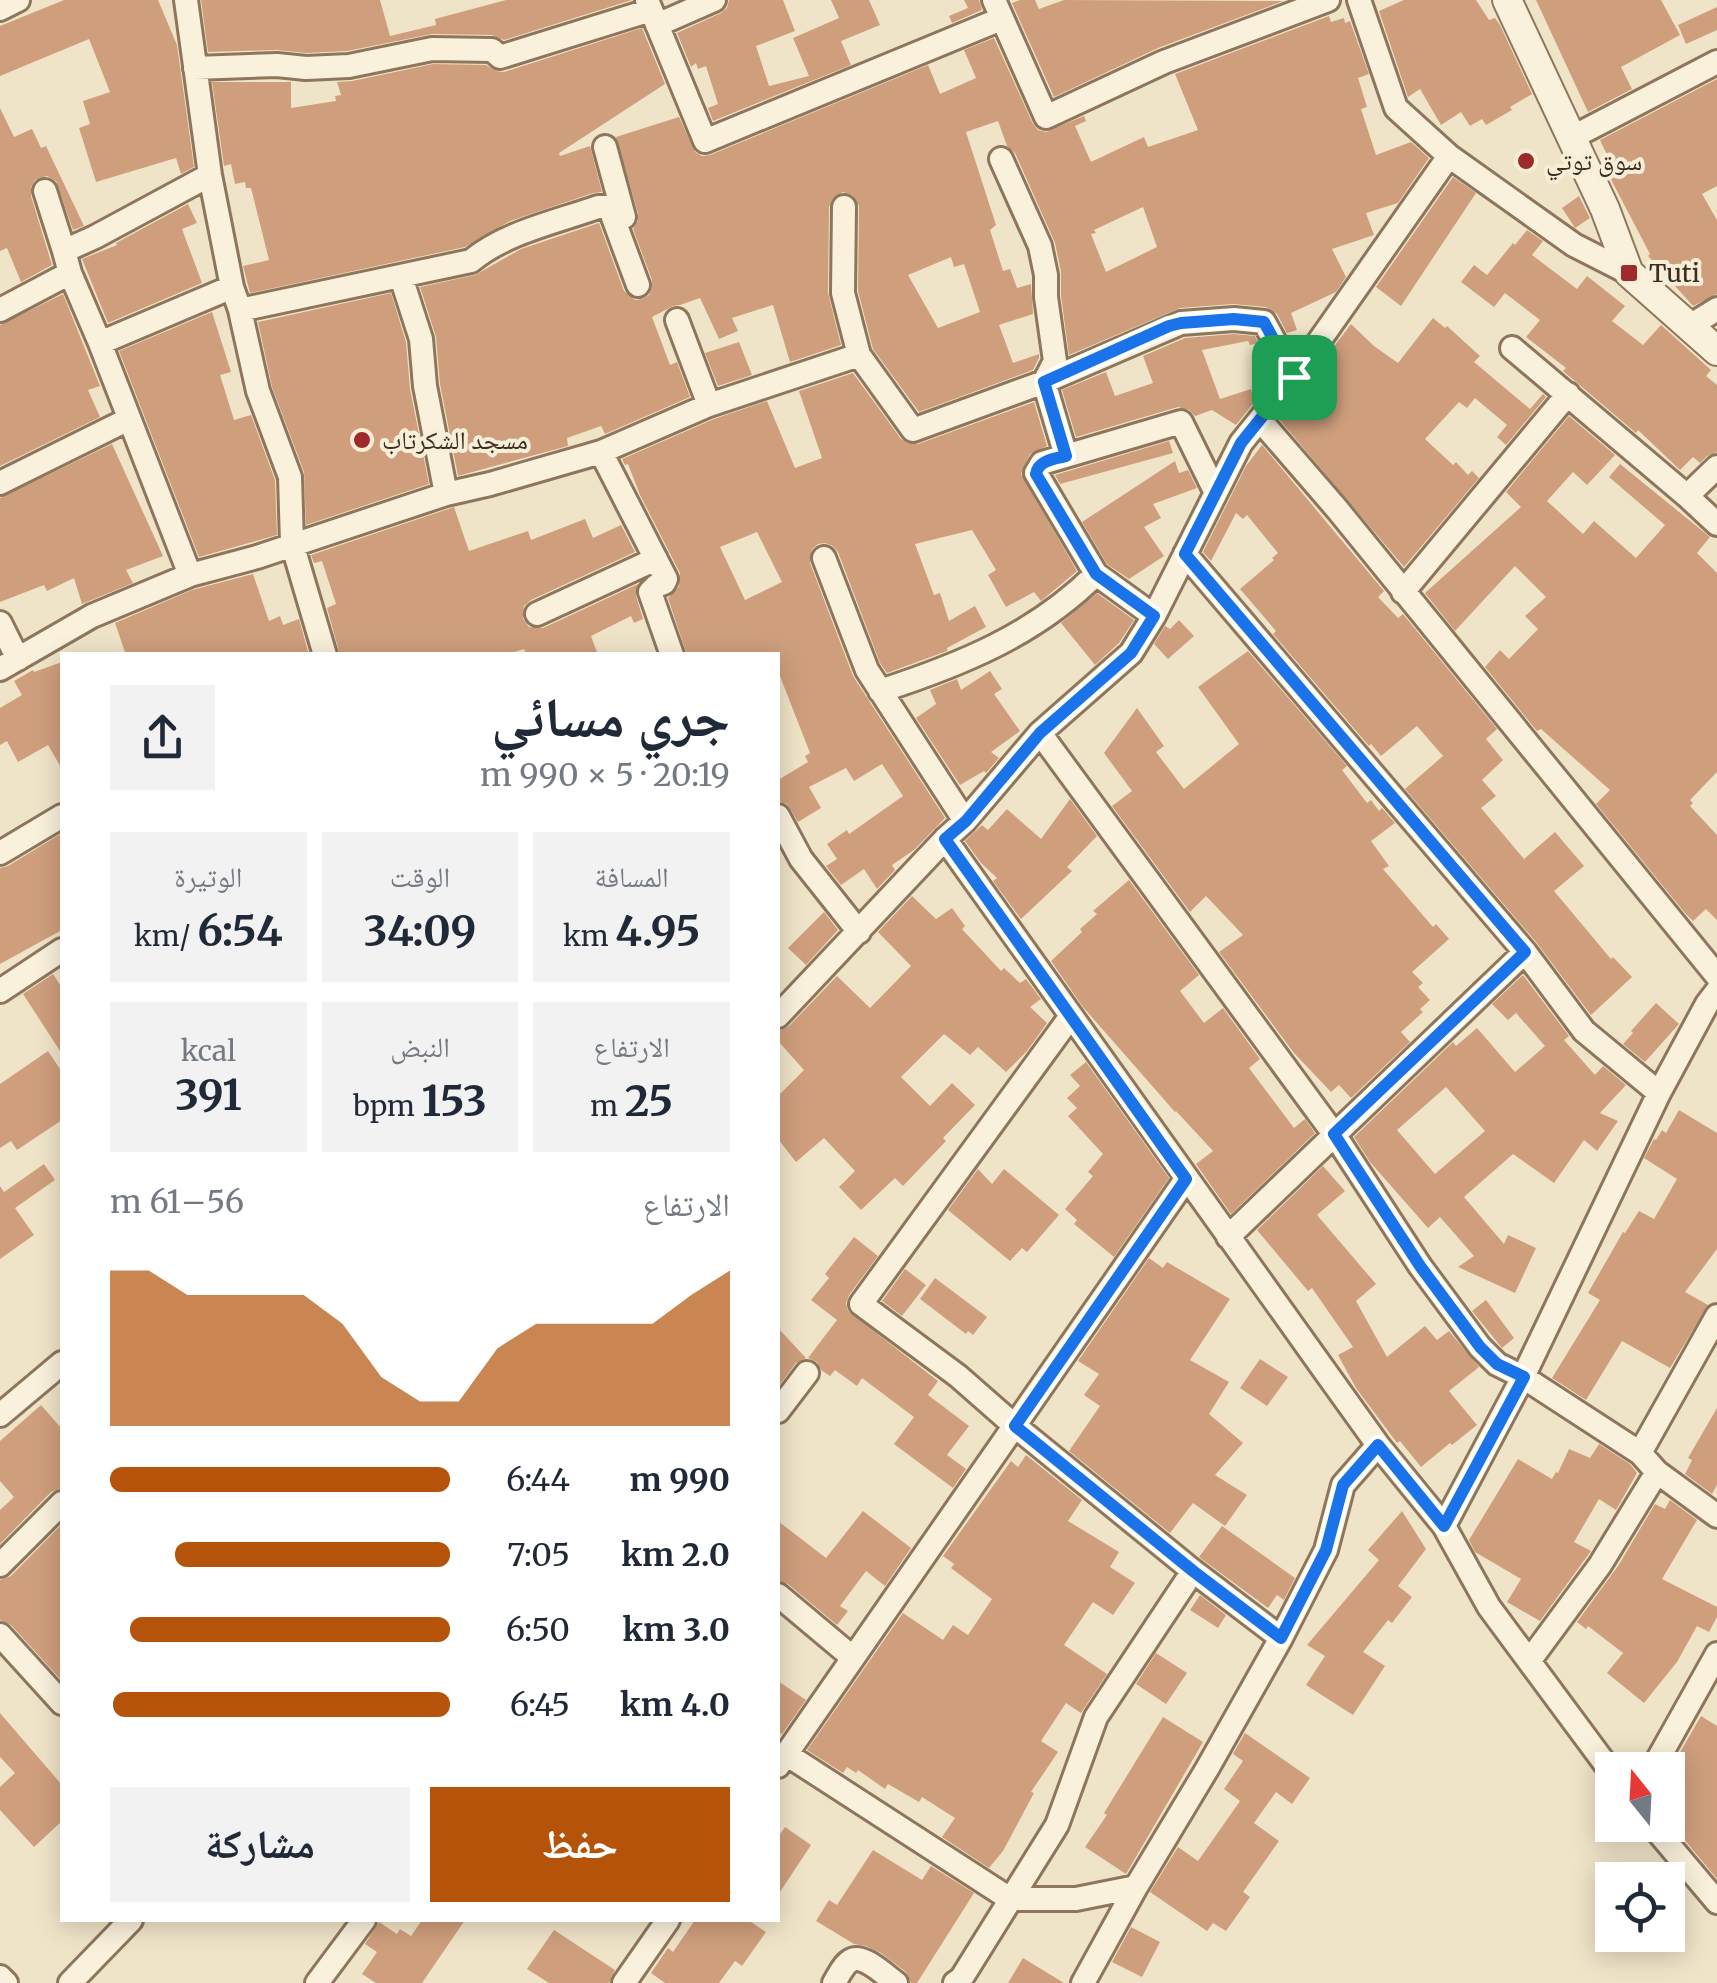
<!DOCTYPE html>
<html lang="ar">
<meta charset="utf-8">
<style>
body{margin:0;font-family:Merriweather,"Noto Naskh Arabic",serif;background:#f2f2f3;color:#1f2937;direction:rtl;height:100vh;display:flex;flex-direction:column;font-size:38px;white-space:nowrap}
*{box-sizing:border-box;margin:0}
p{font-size:32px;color:#747a83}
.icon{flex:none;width:55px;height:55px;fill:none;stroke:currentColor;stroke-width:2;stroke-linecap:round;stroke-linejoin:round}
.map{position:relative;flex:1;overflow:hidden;direction:ltr}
.details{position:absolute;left:60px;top:652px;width:720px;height:1270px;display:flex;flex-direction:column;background:#fff;border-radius:0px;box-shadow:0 5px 25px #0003;direction:rtl}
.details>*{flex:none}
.needle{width:65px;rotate:342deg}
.fabs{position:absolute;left:1595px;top:1752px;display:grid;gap:20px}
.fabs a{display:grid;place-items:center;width:90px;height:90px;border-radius:0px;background:#fff;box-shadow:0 5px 25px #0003;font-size:50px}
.pin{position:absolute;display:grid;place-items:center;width:85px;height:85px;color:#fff;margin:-42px;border-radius:20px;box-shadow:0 5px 15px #0006}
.round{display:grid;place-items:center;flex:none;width:105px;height:105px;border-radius:0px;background:#f2f2f3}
.head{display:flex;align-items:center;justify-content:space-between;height:170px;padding:0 50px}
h1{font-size:55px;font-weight:700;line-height:75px}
.metrics{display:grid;grid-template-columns:repeat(3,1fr);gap:15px;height:170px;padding:10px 50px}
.metrics div{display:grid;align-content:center;border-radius:0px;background:#f2f2f3;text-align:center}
.metrics b{font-size:42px;font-weight:700}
.metrics small{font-size:28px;font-weight:400}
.metrics p{font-size:28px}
.chart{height:280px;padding:20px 50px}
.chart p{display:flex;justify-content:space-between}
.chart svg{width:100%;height:180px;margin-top:10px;fill:#b45309;opacity:.7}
.action{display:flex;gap:20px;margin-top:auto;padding:20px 50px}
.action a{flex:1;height:115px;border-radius:0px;background:#b45309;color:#fff;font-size:40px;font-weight:700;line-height:115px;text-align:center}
.action a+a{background:#f2f2f3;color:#1f2937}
ul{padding:0 50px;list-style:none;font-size:32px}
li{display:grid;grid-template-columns:160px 120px 1fr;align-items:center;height:75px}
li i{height:25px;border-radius:12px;background:#b45309}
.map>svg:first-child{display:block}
.building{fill:#cf9f7d;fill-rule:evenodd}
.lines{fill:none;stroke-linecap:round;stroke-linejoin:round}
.minor-casing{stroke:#8d765c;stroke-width:28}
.tertiary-casing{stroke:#8d765c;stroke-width:32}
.minor{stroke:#faf1dc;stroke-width:22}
.tertiary{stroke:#faf1dc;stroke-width:28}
.route-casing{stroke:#fff;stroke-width:20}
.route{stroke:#1a73e8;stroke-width:12}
.poi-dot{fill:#9e2a2b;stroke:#f7eed8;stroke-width:4}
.labels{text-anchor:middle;stroke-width:8;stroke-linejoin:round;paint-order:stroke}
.poi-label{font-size:25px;fill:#3d2e20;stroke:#f7eed8;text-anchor:start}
</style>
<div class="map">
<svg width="1717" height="1983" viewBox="0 0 1717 1983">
<rect width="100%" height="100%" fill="#f0e4c8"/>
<path class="building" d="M64,0H158L177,45L194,167L181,174L176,158L96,182L79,128L90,124L83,101L110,92L89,39L0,76V26Z
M201,0H380L390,36L436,25L435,19L506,0H632L504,40L492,35L432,34L347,51L306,53L277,50L208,52Z
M729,0H783L795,31L756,46L769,86L809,76L793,38L839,18L831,0H869L880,25L841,41L851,65L713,121L708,108L718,104L706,66L698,69L696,63L691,67L677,33L721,13L727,8Z
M964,0H979L982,10L952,23L949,16L968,8Z
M1020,0H1035L1039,9L1064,0L1283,1L1158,48L1054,97L1012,3Z
M1404,0H1476L1489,20L1495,18L1500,25L1532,94L1510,107L1512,110L1486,125L1482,119L1470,126L1461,112L1441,125L1420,89L1408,97L1379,11Z
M1536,0H1661L1680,35L1621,67L1632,89L1588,112Z
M1717,7V30L1686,44L1678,25Z
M1329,16L1331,22L1344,18L1345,23L1350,21L1369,74L1358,78L1367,107L1361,109L1376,155L1411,142L1429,158L1398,203L1366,213L1374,235L1332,249L1346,277L1336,292L1291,313L1297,330L1287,333L1277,314L1266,307L1233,304L1180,308L1069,355L1061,296V272L1055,243L1015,153L1007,146L998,121L966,132L996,225L990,230L1003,271L1010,269L1017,288L1031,284L1033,314L999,325L1013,363L1039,354V358L1033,370L919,412L873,349L858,291L859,206L852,195L843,192L832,199L829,207L828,293L841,345L790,362L773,305L732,318L738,331L719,339L700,298L680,305L673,306L652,317L670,365L677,362L690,397L605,434L601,426L567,438L568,446L458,476L440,384L436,337L420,287L475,275L521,249L599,223L624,291L635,300L642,299L649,295L652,288V280L633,229L638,221V213L616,137L679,117L695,152L702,156L710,155L928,65L940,94L976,78L964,50L994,38L1033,124L1038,130L1046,132L1084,116L1086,121L1075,126L1091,162L1144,137L1148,147L1198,130L1175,74ZM1143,207L1157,247L1106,272L1091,234L1096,233L1094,230ZM951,257L954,267L964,264L980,312L938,328L908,275Z
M642,28L665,84L559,153L560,156L590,146L602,192L593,193L510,221L465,247L250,293L243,266L269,260L251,188H246L245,182L235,184L231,164L224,166L212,82H291V108L336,101L335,96L341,95L337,82L352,81L433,64L486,65L496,71L504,72Z
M1717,79V186L1702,194L1717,220V294L1693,306L1648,256L1650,254L1606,170L1612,166L1600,140Z
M0,108L14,137L32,129L41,148L46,146L84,226L73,230L56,181L47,176L35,180L31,187V196L52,265L21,282L7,248L0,251Z
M1453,177L1476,193L1401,306L1376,287Z
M1579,196L1590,218L1575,228L1562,208Z
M188,204L197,223L182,229L202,283L108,323L82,259L117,245L116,243Z
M1527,230L1543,241L1532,255L1577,289L1587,276L1625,306L1612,321L1643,345L1661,325L1711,370L1706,376L1717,385V452L1707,456L1700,463L1693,457L1680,470L1638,430L1636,433L1563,371L1566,368L1526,337L1540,320L1505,293L1494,307L1461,282L1474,265L1487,275L1513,243L1515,245Z
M391,293L406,342L410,389L429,484L306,525L304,472L272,387L258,322Z
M63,294L100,386L88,390L100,417L0,466V325Z
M212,312L231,372L220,375L234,420L251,415L275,480L277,535L199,557L119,351Z
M1433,318L1445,328L1447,326L1480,356L1474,362L1530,409L1543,394L1546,397L1506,445L1497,437L1507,425L1475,398L1467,408L1459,402L1425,439L1453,465L1456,462L1468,475L1472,471L1479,478L1404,567L1279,419L1351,324L1374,346L1398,363Z
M1234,334L1255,336L1258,343L1250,345L1248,341L1202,350L1220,399L1251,389L1255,401L1236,425L1212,410L1195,416L1189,410L1178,407L1076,437L1062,390L1106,372L1115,396L1153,383L1143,356L1185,338Z
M739,342L752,375L718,386L705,353Z
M853,373L901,439L910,444H918L1034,402L1047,446L1030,454L1021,474L1077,571L1041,601L1034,592L1006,607L988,575L996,570L972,530L915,544L934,595L940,593L949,621L975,606L986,627L947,648V651L887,673L880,663L838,552L833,546L825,543L818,544L812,549L810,563L853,676L945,818L914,850L892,865L895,870L877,889L864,869L841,885L826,866L837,859L827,844L847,830L849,834L903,796L882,764L854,781L846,768L809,787L821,808L798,822L787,804L778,801V780L808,762L805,756L810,753L778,671V655H687L668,598L679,586L680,573L640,495L628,464L625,465L622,459L714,419L767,401L795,468L822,458L799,391ZM757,532L782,582L745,600L720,547Z
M1569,416L1615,455L1587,485L1573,472L1547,501L1583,534L1594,521L1636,558L1665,525L1609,477L1620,464L1710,537L1697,553L1717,573V772L1690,800L1693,803L1690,806L1717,835V920L1706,909L1693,921L1685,913L1596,804L1610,790L1541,729L1537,731L1485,667L1500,650L1509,659L1538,629L1525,616L1546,597L1515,566L1455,631L1425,593L1521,507L1506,492Z
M1169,441L1173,453L1060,484L1055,475Z
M112,444L163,556L126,570L133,583L82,604L74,578L47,591L44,585L0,602V498Z
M1262,445L1384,591L1378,597L1398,618L1403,614L1497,729L1486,739L1503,760L1482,780L1496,796L1481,808L1524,859L1555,832L1584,866L1554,891L1611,959L1613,957L1632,977L1591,1015L1536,942L1405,789L1443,756L1417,726L1381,756L1371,744L1369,746L1273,634L1276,631L1240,589L1274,560L1272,558L1278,553L1247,515L1243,519L1236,513L1211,561L1203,552L1246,466Z
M1175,461L1179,473L1188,470L1197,488L1153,504L1161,518L1144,527L1164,556L1129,579L1107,564L1082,522Z
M454,507L469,551L528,531L531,540L585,519L593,538L621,525L635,552L531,600L524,606L523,619L529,627L543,628L638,584L636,596L643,619L634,623L631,616L591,636L598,655H527L524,649L505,655H340L327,608L336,604L322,561L314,563L311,555Z
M253,574L269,621L280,616L283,625L299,619L309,655H126L115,623L192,590Z
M1097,593L1134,620L1119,643L1095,665L1061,623Z
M1179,620L1194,636L1168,659L1154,644L1165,626L1170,629Z
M1248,651L1347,766L1342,770L1367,803L1371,800L1379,811L1382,808L1395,823L1371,841L1389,866L1383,869L1433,927L1436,924L1449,939L1412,972L1423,983L1418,987L1430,1000L1420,1009L1423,1012L1401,1032L1410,1042L1351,1098L1339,1085L1331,1092L1294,1053L1219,952L1243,935L1206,896L1190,912L1112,806L1132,791L1104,753L1137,708L1164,746L1156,752L1184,789L1239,744L1198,687Z
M62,662V769L48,745L18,762L7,741L0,745V708L22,695L14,681L33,670L34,672Z
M990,671L1002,689L994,694L1020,731L991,752L999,758L986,773L984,771L960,785L916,718L936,704L930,690L957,679L961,690Z
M1070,799L1097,836L1067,867L1072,871L1021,919L993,881L997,878L981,863L965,841L982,825L988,830L1007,809L1041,839Z
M62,833V930L0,964V868L8,866Z
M1129,880L1199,975L1180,991L1204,1023L1223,1008L1260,1059L1249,1068L1294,1128L1305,1119L1315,1133L1231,1214L1196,1164L1213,1151L1176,1111L1175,1112L1083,1007L1051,961L1082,932L1080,929L1097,914L1093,911Z
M912,896L936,919L952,908L965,926L962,929L1001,971L1004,968L1020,983L1026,979L1041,999L1030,1007L1047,1023L1027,1051L1006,1072L978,1047L970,1055L944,1034L901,1077L930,1106L952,1083L975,1105L943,1138L946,1141L903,1186L895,1178L861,1210L839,1187L855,1171L824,1138L796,1162L778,1139V1096L804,1070L778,1041V1031L789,1026L837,976L870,1008L911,966L878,932Z
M824,912L838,930L806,965L788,948Z
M53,974L62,988V1054L23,994Z
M1523,975L1569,1036L1564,1040L1595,1075L1603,1066L1626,1085L1600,1113L1618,1121L1597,1151L1584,1140L1554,1183L1513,1154L1464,1197L1504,1244L1508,1235L1536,1248L1515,1293L1458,1267L1474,1256L1440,1217L1428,1228L1370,1162L1354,1137L1453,1042L1456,1046L1477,1028L1515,1072L1545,1046L1516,1013L1508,1020L1492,1004ZM1446,1087L1485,1131L1435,1174L1397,1130Z
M1656,1003L1679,1024L1645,1062L1623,1044L1633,1033L1631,1031Z
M48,1051L62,1072V1120L17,1150L11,1141L0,1148V1084Z
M1086,1062L1169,1178L1114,1257L1074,1224L1077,1220L1065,1209L1093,1176L1088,1172L1103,1154L1068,1116L1077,1108L1067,1098L1080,1086L1070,1075Z
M1679,1110L1717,1133V1249L1685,1292L1708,1305L1670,1368L1622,1341L1586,1400L1552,1378L1600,1300L1588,1293L1623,1232L1625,1233L1639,1211L1654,1219L1677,1179L1644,1158L1654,1139L1656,1140L1662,1130L1666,1133Z
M44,1164L55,1180L15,1208L34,1235L0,1259V1186L4,1192Z
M1323,1166L1345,1191L1317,1215L1376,1284L1356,1301L1387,1357L1425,1326L1437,1340L1449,1331L1479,1367L1449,1391L1477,1425L1452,1445L1450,1443L1421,1467L1400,1441L1397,1443L1356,1388L1338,1355L1353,1347L1312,1288L1308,1291L1257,1230Z
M978,1169L992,1184L1004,1169L1059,1215L1027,1252L1022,1248L1010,1261L948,1210Z
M854,1237L878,1256L849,1295L846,1303L848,1311L938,1381L928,1395L969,1426L947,1455L966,1469L953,1488L894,1444L914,1417L862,1378L857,1386L835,1370L830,1376L821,1370L817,1362L808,1358L837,1320L811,1300L829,1278L825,1274Z
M1149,1258L1163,1268L1167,1262L1230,1299L1190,1360L1229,1382L1209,1414L1243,1443L1215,1475L1247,1495L1225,1526L1193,1503L1170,1533L1069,1451L1100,1406L1084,1395L1099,1374L1078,1361Z
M905,1269L926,1285L902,1316L882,1301Z
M935,1278L987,1317L973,1335L968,1331L966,1334L920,1299Z
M1486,1300L1514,1338L1502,1348L1472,1311Z
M778,1328L806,1358L796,1363L778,1387Z
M1260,1359L1288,1377L1267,1406L1240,1388Z
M41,1405L62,1429V1488L51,1492L0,1544V1510L14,1497L0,1481V1441Z
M1717,1408V1485L1712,1494L1685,1474L1692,1460L1688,1458Z
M1599,1444L1630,1464L1637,1473L1616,1510L1599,1499L1574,1542L1591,1551L1540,1621L1507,1602L1521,1579L1475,1552L1469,1540L1518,1459L1552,1479L1556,1472L1558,1473L1569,1449L1590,1458Z
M1026,1455L1082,1500L1068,1521L1119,1552L1110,1567L1135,1583L1113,1615L1093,1602L1064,1645L1107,1674L1081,1713L1066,1703L1041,1741L1058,1752L1031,1792L1034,1793L1003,1851L989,1868L942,1837L955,1818L922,1797L919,1802L888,1784L885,1789L858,1770L856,1773L847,1767L843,1773L807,1750L903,1613L943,1640L953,1625L968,1635L992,1599L951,1568L954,1564L943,1556L1011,1461L1018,1467Z
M1670,1500L1697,1520L1662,1579L1717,1607V1617L1709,1632L1697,1626L1677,1662L1644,1703L1607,1673L1623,1653L1588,1626L1586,1629L1577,1622L1618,1566L1655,1504L1665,1509Z
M863,1511L911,1548L885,1586L866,1571L840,1606L848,1611L837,1625L788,1584L778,1580V1521L826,1558Z
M1402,1511L1426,1549L1398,1586L1412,1597L1392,1623L1388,1620L1363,1652L1385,1666L1353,1715L1306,1685L1325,1656L1307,1645L1379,1560L1368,1550Z
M62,1524V1681L11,1625L0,1620V1580L11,1576Z
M1222,1526L1295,1578L1284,1600L1277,1595L1268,1608L1199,1557Z
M1200,1595L1226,1615L1218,1628L1190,1610Z
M1156,1653L1187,1673L1166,1704L1136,1684Z
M778,1681L806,1700L782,1734L778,1732Z
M0,1713L62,1785V1821L34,1847L0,1810V1787L15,1773L0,1757Z
M1701,1716L1717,1726V1879L1668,1820V1773Z
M1163,1717L1203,1742L1126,1874L1085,1847L1107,1815L1104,1813Z
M1245,1733L1310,1778L1292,1804L1276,1792L1254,1823L1279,1841L1243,1892L1250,1897L1226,1931L1213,1923L1207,1931L1150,1892L1178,1847L1198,1861L1240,1801L1224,1789L1243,1761L1233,1754Z
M785,1827L811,1845L778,1895V1837Z
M873,1850L922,1880L931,1866L974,1893L917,1983H911L906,1972L881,1953L866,1946L854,1944L816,1921L829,1900L837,1905Z
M422,1920H465L422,1983H376L362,1974L377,1952L365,1944L379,1922L397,1934L400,1929L411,1936Z
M695,1920H748L766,1932L742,1966L735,1961L719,1983H665L651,1973L668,1948L673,1952Z
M1131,1927L1160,1942L1142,1977L1112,1962Z
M554,1930L615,1970L609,1983H549L527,1969Z
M1023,1958L1064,1983H1008Z"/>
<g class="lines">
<g class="minor-casing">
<path id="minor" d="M186,0L210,175L232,287L240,310L258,391L290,477L292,543L325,655
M647,0L705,141L1001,19
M994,0L1046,117L1164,62L1328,0
M1359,0L1396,108L1449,156L1574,245L1629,273
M0,9L18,0
M657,25L714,0
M195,68L277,65L306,68L349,66L432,49L492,50L500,57L651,10
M1571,138L1717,62
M605,147L624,217L615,221
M1001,159L1040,246L1046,275V297L1055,361L1044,382L1066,456
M45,191L64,251
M844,207L843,293L859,355L913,430L1044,382L1181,323L1234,319L1264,322L1294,377
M401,277L421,339L425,386L446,494
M0,310L70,273
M240,310L471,261C506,232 556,222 598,207H606L611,212L638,285
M677,320L709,405
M1688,327L1717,309
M100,343L232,287
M1512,348L1687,496L1717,524
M1260,420L1337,509L1717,976
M601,452L666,579L664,583L656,586L650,592L672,655
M0,483L129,419
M1687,496L1717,467
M1185,554L1525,952L1584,1031L1659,1093
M824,558L867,670L965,821
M190,575L100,343L70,273L64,251L95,237L210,175
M1403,592L1568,394
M537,614L656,559
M1154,616L1096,574L1036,473L1042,463L1181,422L1215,491
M0,623L18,659
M0,669L92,616L190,575L257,557L446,494L490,484L601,452L709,405L859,355
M880,691C960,665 1035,635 1096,574
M1040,733L1334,1134L1420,1266L1480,1347L1497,1364L1523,1377L1640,1453L1657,1472L1717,1516
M778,816L801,859L859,932
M945,839L1327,1374L1378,1445L1444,1526L1489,1607L1612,1773
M0,853L62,816
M0,991L62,950
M778,1016L945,839L965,821L1040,733L1131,653L1154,616L1241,443L1294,377L1449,156
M1071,1016L861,1304L958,1376L1015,1426L1193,1571L1281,1638
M1228,1237L1525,952
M778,1411L807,1373
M0,1415L62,1363
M1640,1453L1717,1316
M1444,1526L1523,1377L1659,1093L1707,1004L1717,991
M0,1565L62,1503
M778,1595L852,1657
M0,1635L62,1703
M1530,1660L1600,1565L1657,1472
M786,1754L1010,1899H1076L1136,1887
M778,1766L1186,1179
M1652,1770L1717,1654
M1652,1825L1717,1902
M0,1977L6,1983
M70,1983L131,1920
M317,1983L364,1920
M624,1983L668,1920
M834,1983C838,1977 843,1965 850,1961C862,1952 886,1976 896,1983
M955,1983L961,1979L1057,1825L1096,1717L1193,1571
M1083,1983L1136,1887L1207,1769L1281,1638L1326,1550L1343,1485L1378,1445"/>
</g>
<g class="tertiary-casing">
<path id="tertiary" d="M1507,0L1605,209L1629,273L1717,351"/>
</g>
<use href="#minor" class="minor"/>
<use href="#tertiary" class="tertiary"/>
</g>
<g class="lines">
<g class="route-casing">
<path id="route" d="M1234,319L1264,322L1294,377L1241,443L1185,554L1525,952L1334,1134L1420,1266L1480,1347L1497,1364L1524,1377L1444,1526L1378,1445L1343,1485L1326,1550L1281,1638L1193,1571L1015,1426L1186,1179L945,839L966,821L1040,733L1131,653L1154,616L1096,574L1036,474C1038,460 1055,459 1066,456L1044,382L1169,326L1181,323Z"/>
</g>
<use href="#route" class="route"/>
</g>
<g class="poi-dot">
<circle cx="1526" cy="161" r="10"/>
<rect x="1619" y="263" width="20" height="20" rx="5"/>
<circle cx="362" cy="440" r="10"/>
</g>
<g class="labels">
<g class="poi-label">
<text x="1546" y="170">سوق توتي</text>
<text x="1649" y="282">Tuti</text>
<text x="382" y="449">مسجد الشكرتاب</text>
</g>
</g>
</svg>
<div class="fabs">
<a><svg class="needle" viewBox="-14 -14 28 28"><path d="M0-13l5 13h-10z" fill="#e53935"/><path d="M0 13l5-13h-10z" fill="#747a83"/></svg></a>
<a><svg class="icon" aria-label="locate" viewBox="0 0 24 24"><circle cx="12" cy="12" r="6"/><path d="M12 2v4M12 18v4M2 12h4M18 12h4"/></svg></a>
</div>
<div class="pin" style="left:1294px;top:377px;background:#1e9e55"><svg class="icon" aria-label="arrive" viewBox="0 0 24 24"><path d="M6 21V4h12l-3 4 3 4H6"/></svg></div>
<section class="details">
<div class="head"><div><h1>جري مسائي</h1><p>20:19 · 5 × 990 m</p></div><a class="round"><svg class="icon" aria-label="share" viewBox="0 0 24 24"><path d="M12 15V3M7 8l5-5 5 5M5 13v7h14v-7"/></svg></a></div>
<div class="metrics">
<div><p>المسافة</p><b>4.95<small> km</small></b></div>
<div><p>الوقت</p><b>34:09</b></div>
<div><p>الوتيرة</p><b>6:54<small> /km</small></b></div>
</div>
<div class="metrics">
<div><p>الارتفاع</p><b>25<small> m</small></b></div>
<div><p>النبض</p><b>153<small> bpm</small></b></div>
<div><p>kcal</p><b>391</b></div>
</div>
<div class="chart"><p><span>الارتفاع</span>56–61 m</p>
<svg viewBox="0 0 160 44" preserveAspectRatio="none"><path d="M0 44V6L10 6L20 12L30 12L40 12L50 12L60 19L70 32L80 38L90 38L100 25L110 19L120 19L130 19L140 19L150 12L160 6V44z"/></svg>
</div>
<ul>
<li><b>990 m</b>6:44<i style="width:100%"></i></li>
<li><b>2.0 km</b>7:05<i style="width:81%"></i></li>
<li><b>3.0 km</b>6:50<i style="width:94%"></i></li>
<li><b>4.0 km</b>6:45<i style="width:99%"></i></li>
</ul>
<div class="action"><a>حفظ</a><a>مشاركة</a></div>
</section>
</div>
